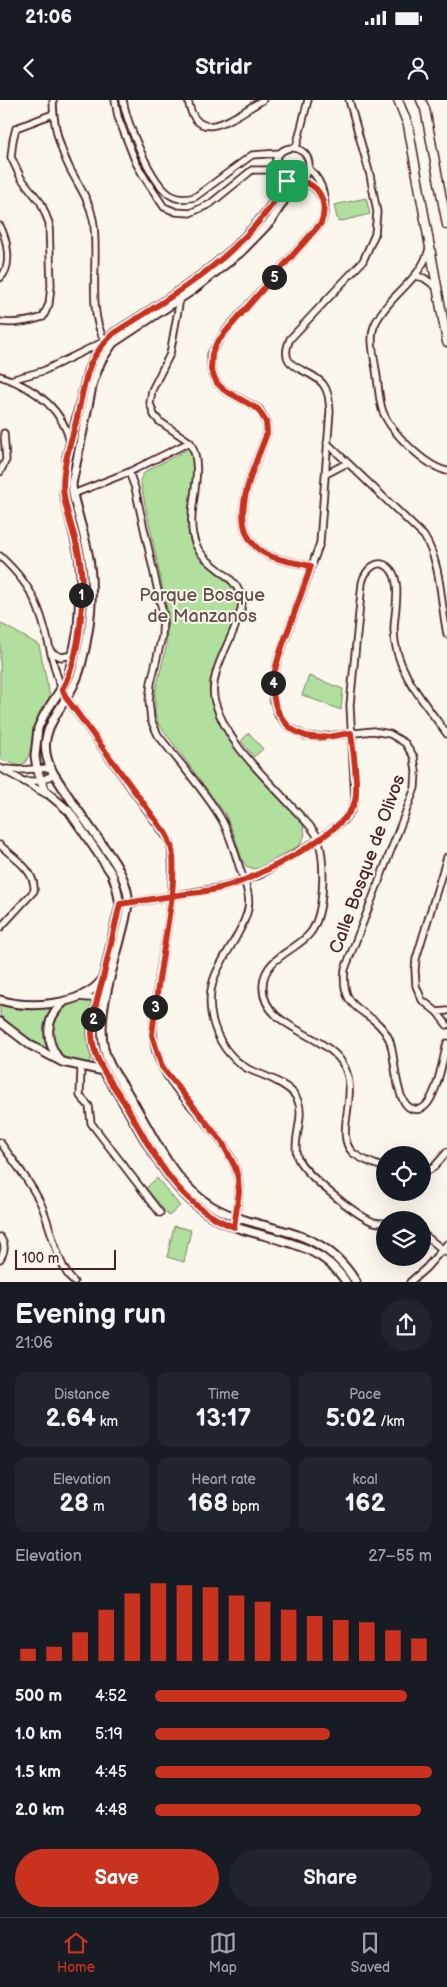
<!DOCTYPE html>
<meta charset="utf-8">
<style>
body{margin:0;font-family:"Balsamiq Sans",sans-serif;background:#20242c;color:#f1f3f6;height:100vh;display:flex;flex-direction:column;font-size:19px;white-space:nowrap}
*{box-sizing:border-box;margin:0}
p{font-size:16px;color:#9ea1a6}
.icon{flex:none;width:28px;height:28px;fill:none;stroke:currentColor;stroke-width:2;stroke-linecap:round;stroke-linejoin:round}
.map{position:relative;height:1182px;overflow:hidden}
.sheet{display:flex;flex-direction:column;background:#171b24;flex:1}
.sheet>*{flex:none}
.tools{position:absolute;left:376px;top:1046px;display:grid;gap:10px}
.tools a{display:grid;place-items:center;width:55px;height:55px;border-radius:50%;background:#171b24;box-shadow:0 5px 20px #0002;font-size:25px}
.scale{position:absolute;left:15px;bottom:12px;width:101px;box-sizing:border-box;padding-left:5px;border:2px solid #4a1f2b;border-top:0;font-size:14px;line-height:18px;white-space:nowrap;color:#4a1f2b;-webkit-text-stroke:4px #fbf7ec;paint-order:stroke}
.pin{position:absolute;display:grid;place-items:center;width:42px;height:42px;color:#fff;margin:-21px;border-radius:10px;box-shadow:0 2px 8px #0006}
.km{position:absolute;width:25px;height:25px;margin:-12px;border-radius:50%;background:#222;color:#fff;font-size:14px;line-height:25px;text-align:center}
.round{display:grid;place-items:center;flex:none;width:52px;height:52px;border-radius:26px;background:#20242c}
.head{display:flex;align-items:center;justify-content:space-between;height:85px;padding:0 15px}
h1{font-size:28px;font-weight:700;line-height:38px}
.stats{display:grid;grid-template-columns:repeat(3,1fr);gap:8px;height:85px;padding:5px 15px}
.stats div{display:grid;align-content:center;border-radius:12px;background:#20242c;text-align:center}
.stats b{font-size:25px;font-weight:700}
.stats small{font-size:14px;font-weight:400}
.stats p{font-size:14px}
.chart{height:140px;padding:10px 15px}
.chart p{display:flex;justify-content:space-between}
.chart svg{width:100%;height:90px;margin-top:5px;stroke:#c8321e;stroke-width:6}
.cta{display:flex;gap:10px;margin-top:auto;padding:10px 15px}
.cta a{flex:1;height:58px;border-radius:30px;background:#c8321e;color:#fff;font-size:20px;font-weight:700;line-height:58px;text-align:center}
.cta a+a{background:#20242c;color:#f1f3f6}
ul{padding:0 15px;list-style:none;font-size:16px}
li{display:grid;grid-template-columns:80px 60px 1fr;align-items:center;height:38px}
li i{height:12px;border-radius:6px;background:#c8321e}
.status{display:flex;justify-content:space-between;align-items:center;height:35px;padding:0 25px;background:#171b24;direction:ltr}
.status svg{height:14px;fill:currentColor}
header{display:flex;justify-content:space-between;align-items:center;height:65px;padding:0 15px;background:#171b24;font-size:22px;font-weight:700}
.dock{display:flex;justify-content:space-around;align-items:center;height:70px;border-top:1px solid #363941;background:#171b24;font-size:14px;color:#9ea1a6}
.dock a{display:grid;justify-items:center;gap:2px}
.dock .on{color:#c8321e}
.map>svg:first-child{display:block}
.green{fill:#b0df9e;stroke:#7d7f64}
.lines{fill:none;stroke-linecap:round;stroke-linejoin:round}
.minor-casing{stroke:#4a1f2b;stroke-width:9}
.tertiary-casing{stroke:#4a1f2b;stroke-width:11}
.secondary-casing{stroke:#4a1f2b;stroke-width:11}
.minor{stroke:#fbf7ec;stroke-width:5.5}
.tertiary{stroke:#fbf7ec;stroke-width:7}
.secondary{stroke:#fbf7ec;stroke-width:8}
.route-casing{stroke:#fff;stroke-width:10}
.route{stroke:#c8321e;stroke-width:6}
.labels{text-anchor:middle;stroke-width:4;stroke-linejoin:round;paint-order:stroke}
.park-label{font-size:18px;fill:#644f48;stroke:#fbf7ec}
.street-label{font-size:18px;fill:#4a1f2b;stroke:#fbf7ec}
</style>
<div class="status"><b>21:06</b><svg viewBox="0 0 49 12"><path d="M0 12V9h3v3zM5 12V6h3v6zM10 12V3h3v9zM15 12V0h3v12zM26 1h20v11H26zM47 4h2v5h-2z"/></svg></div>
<header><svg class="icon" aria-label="back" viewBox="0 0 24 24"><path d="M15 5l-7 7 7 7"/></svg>Stridr<svg class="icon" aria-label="person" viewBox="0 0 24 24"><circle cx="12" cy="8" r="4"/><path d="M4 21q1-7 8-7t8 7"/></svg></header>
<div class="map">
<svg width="447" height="1182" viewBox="0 0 447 1182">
<rect width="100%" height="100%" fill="#fbf7ec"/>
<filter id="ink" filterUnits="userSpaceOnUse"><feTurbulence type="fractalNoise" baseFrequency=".02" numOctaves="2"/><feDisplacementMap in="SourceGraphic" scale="10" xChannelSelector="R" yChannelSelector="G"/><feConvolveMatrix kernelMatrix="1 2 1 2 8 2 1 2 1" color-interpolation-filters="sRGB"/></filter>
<g filter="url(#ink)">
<path class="green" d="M366,98L370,114L338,122L334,105Z
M190,348C203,377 181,413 191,443C199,467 236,477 238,502C239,523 215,559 210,581C204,629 272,690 303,724L305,735L299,746L259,768L254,769L246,766L243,762L233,732L225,714L158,623L155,614V593L166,548L168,514L140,380L143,374L148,370Z
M0,523L39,545L51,601L34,634L29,655L25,663L20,666L0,659Z
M309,576L343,589L341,610L302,595Z
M249,633L263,649L254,657L241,641Z
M76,900L94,902L89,929L92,957L88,964L65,960C48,937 46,913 76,900Z
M0,903L25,908L54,905C45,919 43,934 49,950L33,941L0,916Z
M157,1078L180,1106L169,1116L146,1088Z
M174,1126L191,1130L184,1162L167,1157Z"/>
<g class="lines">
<g class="minor-casing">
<path id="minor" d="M115,0L118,17L136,63L146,80L164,107L176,112L190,113L210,104L252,70H275
M123,0C127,23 151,85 172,96C179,100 187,99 195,97L252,55L280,53
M188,0C197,50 237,14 263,0
M349,0L370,75L377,112L375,134L363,161L290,239C276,271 308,266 323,284C329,292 329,301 330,311L320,443L278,559L273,580V599L278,615L289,627L305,636L318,637L373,631L390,634L405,643L414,657L416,671L415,688L345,869C339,916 374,907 389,939C397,956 393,1015 420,1009C436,1005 443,958 447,943
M275 65a17 17 0 1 1 34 0a17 17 0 1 1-34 0Z
M296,48L308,0
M309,69C324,82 329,105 321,123L227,229L216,245L211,254V270L217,283L224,290L259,309L266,322L267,333C254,370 219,433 270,456C282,461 298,463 311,466
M297,82C309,82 317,88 322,99
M0,126C7,139 13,167 0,178
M429,149C421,180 390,194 376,222C369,235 373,250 375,264C378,278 378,295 382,309C389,331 425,366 447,371
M416,176L424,178L438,188
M180,199L170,254L152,290L150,303L154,315L159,321L190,342C208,373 182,414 196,445C206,468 240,475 242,502C242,511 238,519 235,527C226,550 208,577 215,602C228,646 266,677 295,710C303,719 317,731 319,741C325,764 325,812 311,832C297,851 264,857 263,885C261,927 321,932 341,961C363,992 332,1033 353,1053C362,1060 374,1064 385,1068
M0,222C16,224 28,222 43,217L49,204L51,186L49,123L41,103L21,78L11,57L13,40L16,28L53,14
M0,276C32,287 62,307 70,342
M10,280L43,271L105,241C86,211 100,155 93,119C89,99 78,85 69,67C59,46 53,23 53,0
M327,343L424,436C442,465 440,501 447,534
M0,372L6,360L4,333
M129,372L135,388L163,514L162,536L151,583L149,601L151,620L158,635C178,661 206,692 222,720C230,735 235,753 240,769C245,783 252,798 247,813C235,852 202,871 212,918C217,939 229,958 248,969C257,973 267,976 276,981C283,985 292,989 296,997C307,1015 292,1037 297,1056C300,1071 358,1117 374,1122C377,1123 381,1123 385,1123
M326,374L347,363
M73,394L129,372L190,342
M0,456C14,469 27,483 35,501C50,532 50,569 67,599L170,742C179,792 161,850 156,900C154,918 151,935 156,952C170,1000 228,1028 238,1078C241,1094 236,1111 234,1127
M51,552L61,557L74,555
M0,668L46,694
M6,669L19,670L50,668
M26,681H41L54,674
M0,745C14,758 36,771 34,791L0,828
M447,757L416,859L415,870L416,886L422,900L437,912L447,925
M124,804L224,787L260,775L319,739L343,721L351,711L355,700L350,605L362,483C365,470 379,455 391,470C402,483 394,514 394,530C394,570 425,603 447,634
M78,897L101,899
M437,912L447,911
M81,968L80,996L89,1006L91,1023L160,1113
M0,1042C14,1062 30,1081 41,1104C50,1124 58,1168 74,1182
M422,1075L434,1067L447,1052
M422,1133L447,1153
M0,1137C6,1146 5,1151 0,1159
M410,1182L426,1168L447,1144"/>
</g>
<g class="tertiary-casing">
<path id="tertiary" d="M287,81C247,152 181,191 114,233L98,250L88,271L67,357L64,395L79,455L81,475L78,530L68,578L44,615L38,628L35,656L37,669L45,691L69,711L112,774L117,789L120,805C114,829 109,854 103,879C99,897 92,915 92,934C93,961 110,980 123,1002C151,1049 175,1104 230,1125C271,1141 319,1140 346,1182
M293,86L271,121L241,152L193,190L113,243L101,261L93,282L72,384L73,394C77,413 84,433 88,453C95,489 90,531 81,566C71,607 27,629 54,674C66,693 79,712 92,730C106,751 124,770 128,796C129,808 125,821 122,833C113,871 90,929 110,965C116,976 124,986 130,997C153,1034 171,1081 210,1105C222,1113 235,1117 248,1121C295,1134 329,1138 356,1182
M0,900C29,909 82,906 102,880
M0,922L30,945L62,962L104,971
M59,959C44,939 45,918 65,901"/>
</g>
<g class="secondary-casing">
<path id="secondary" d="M398,0L408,25L447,242
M421,0L425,9L447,125"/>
</g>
<use href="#minor" class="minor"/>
<use href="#tertiary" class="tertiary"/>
<use href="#secondary" class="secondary"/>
</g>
</g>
<g class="lines" filter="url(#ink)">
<g class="route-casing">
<path id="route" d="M287,81C247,152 181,191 114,233C104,242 97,251 91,263C84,280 81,300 77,318C71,343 60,371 64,396C67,416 75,435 79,455C86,493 81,556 62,589L67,599L166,734C177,753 173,775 172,796L120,804C114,829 109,854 103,878C98,897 92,915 92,934C93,961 110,980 124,1002C152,1050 176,1106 234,1127L239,1092L238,1078L235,1067L222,1042L162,967L152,935L158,886L172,796C189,793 207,792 224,787C256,779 346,733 355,701C359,686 353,650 351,633C337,635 320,640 306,636C298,634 289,628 284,621C260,592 281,550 292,520C298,502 305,484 311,466C298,463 282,461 270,456C219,433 254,370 267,333L266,322L258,309L224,290L217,283L211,270L212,254L216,244L228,229L321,123C327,108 323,89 307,83C300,81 293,83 287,81"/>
</g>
<use href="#route" class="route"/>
</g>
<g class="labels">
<g class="park-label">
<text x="202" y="501">Parque Bosque<tspan x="202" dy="21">de Manzanos</tspan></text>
</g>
<g class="street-label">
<text transform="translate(367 764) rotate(-70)" y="6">Calle Bosque de Olivos</text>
</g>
</g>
</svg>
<div class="tools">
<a><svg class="icon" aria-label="locate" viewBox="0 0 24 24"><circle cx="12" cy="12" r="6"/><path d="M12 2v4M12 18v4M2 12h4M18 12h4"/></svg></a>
<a><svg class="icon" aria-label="layers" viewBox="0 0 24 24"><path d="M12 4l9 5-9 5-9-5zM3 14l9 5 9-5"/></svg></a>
</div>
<div class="scale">100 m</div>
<div class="pin" style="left:287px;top:81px;background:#1e9e55"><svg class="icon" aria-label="arrive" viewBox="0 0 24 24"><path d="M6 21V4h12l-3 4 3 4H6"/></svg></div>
<b class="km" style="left:81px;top:495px">1</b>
<b class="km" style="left:93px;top:919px">2</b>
<b class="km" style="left:155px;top:907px">3</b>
<b class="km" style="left:273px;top:583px">4</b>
<b class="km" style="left:274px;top:177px">5</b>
</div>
<section class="sheet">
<div class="head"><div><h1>Evening run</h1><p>21:06</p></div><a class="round"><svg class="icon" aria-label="share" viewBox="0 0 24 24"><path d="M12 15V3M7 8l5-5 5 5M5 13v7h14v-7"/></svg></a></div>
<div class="stats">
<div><p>Distance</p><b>2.64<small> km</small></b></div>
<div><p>Time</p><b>13:17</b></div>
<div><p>Pace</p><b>5:02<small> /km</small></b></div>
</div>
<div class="stats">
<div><p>Elevation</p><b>28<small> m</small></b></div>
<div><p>Heart rate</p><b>168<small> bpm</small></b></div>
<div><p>kcal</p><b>162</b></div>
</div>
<div class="chart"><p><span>Elevation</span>27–55 m</p>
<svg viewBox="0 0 160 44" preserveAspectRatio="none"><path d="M5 44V38M15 44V37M25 44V30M35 44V19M45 44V11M55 44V6M65 44V7M75 44V8M85 44V12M95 44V15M105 44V19M115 44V22M125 44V24M135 44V25M145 44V29M155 44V33"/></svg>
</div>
<ul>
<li><b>500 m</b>4:52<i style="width:91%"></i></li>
<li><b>1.0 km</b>5:19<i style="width:63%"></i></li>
<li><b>1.5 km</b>4:45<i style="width:100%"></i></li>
<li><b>2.0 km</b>4:48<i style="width:96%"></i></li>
</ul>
<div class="cta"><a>Save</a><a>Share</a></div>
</section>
<nav class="dock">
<a class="on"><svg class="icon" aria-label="home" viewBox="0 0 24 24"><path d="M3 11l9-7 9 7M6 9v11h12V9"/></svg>Home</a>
<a><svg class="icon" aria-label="map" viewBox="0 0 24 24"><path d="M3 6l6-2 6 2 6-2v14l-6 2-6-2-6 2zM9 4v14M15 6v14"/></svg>Map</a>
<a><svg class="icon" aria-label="saved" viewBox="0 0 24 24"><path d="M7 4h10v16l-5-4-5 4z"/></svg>Saved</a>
</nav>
